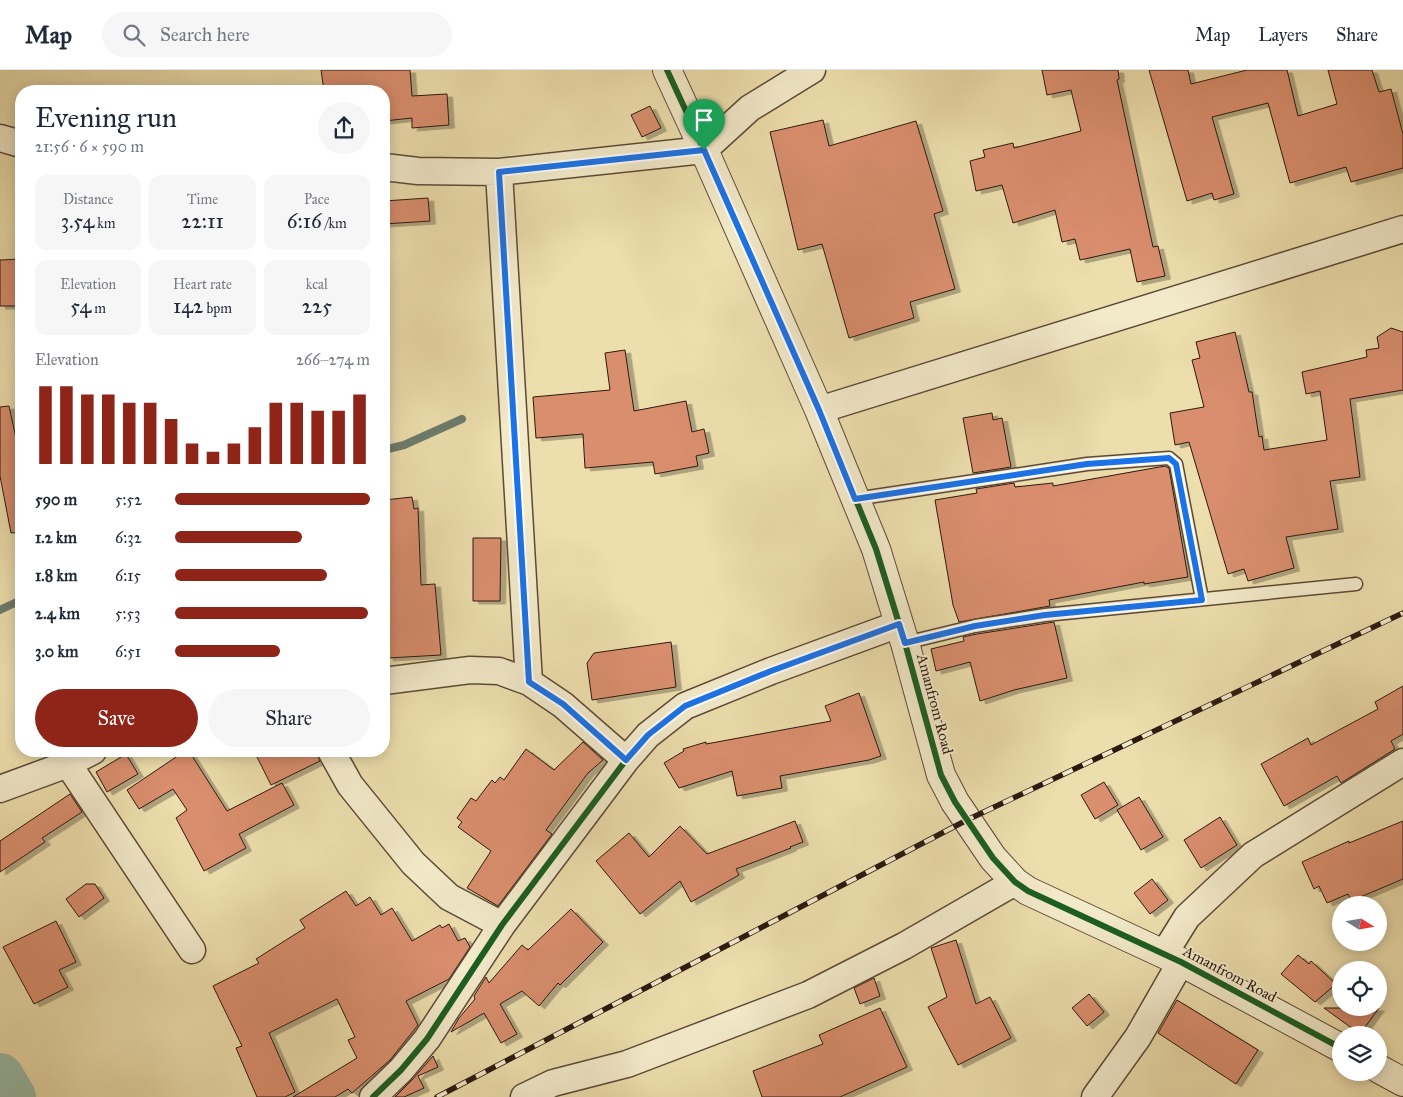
<!DOCTYPE html>
<meta charset="utf-8">
<style>
body{margin:0;font-family:"IM FELL Great Primer",serif;background:#f6f6f7;color:#1f2937;height:100vh;display:flex;flex-direction:column;font-size:19px;white-space:nowrap}
*{box-sizing:border-box;margin:0}
p{font-size:16px;color:#747a83}
.icon{flex:none;width:28px;height:28px;fill:none;stroke:currentColor;stroke-width:2;stroke-linecap:round;stroke-linejoin:round}
.map{position:relative;flex:1;overflow:hidden}
.drawer{position:absolute;left:15px;top:15px;width:375px;height:672px;display:flex;flex-direction:column;background:#fff;border-radius:20px;box-shadow:0 2px 12px #0003}
.drawer>*{flex:none}
.needle{width:32px;rotate:101deg}
.tools{position:absolute;left:1332px;top:826px;display:grid;gap:10px}
.tools a{display:grid;place-items:center;width:55px;height:55px;border-radius:50%;background:#fff;box-shadow:0 2px 12px #0003;font-size:25px}
.pin{position:absolute;display:grid;place-items:center;width:42px;height:42px;color:#fff;margin:-51px -21px;border-radius:50% 50% 50% 0;rotate:-45deg;box-shadow:0 0 5px #0007}
.pin .icon{rotate:45deg}
.round{display:grid;place-items:center;flex:none;width:52px;height:52px;border-radius:26px;background:#f6f6f7}
.head{display:flex;align-items:center;justify-content:space-between;height:85px;padding:0 20px}
h1{font-size:28px;font-weight:600;line-height:38px}
.stats{display:grid;grid-template-columns:repeat(3,1fr);gap:8px;height:85px;padding:5px 20px}
.stats div{display:grid;align-content:center;border-radius:12px;background:#f6f6f7;text-align:center}
.stats b{font-size:21px;font-weight:600}
.stats small{font-size:14px;font-weight:400}
.stats p{font-size:14px}
.chart{height:140px;padding:10px 20px}
.chart p{display:flex;justify-content:space-between}
.chart svg{width:100%;height:90px;margin-top:5px;stroke:#8f2418;stroke-width:6}
.action{display:flex;gap:10px;margin-top:auto;padding:10px 20px}
.action a{flex:1;height:58px;border-radius:30px;background:#8f2418;color:#fff;font-size:20px;font-weight:600;line-height:58px;text-align:center}
.action a+a{background:#f6f6f7;color:#1f2937}
ul{padding:0 20px;list-style:none;font-size:16px}
li{display:grid;grid-template-columns:80px 60px 1fr;align-items:center;height:38px}
li i{height:12px;border-radius:6px;background:#8f2418}
header{display:flex;align-items:center;gap:30px;box-sizing:border-box;height:70px;padding:0 25px;background:#fff;border-bottom:1px solid #e0e1e3}
header strong{font-size:24px}
nav{display:flex;gap:28px;margin-inline-start:auto;font-size:18px}
.search{width:350px;height:45px;background:#f6f6f7;display:flex;align-items:center;gap:12px;box-sizing:border-box;padding:0 18px;border-radius:28px;color:#747a83;font-size:19px}
.map>svg:first-child{display:block}
.lines{fill:none;stroke-linecap:round;stroke-linejoin:round}
.stream{stroke:#6d7b6c;stroke-width:8}
.river{stroke:#99bcaa;stroke-width:48}
.building{fill:#d98e6e;stroke:#2c1910;filter:url(#shadow)}
.service-casing{stroke:#5c4a37;stroke-width:15}
.minor-casing{stroke:#5c4a37;stroke-width:29}
.tertiary-casing{stroke:#5c4a37;stroke-width:30}
.service{stroke:#f3eaca;stroke-width:12}
.minor{stroke:#f3eaca;stroke-width:26}
.tertiary{stroke:#f3eaca;stroke-width:28}
.rail-casing{stroke:#2c1910;stroke-width:5.5}
.rail{stroke:#f3eaca;stroke-width:4;stroke-dasharray:11;stroke-linecap:butt}
.cycleway-casing{stroke:#f3eaca;stroke-width:9}
.cycleway{stroke:#1b5e20;stroke-width:6}
.route-casing{stroke:#fff;stroke-width:10}
.route{stroke:#1a73e8;stroke-width:6}
.labels{text-anchor:middle;stroke-width:4;stroke-linejoin:round;paint-order:stroke}
.street-label{font-size:15px;fill:#2c1910;stroke:#f3eaca}
</style>
<header>
<strong>Map</strong>
<div class="search"><svg class="icon" aria-label="search" viewBox="0 0 24 24"><circle cx="10" cy="10" r="6"/><path d="M15 15l6 6"/></svg>Search here</div>
<nav><a>Map</a><a>Layers</a><a>Share</a></nav>
</header>
<div class="map">
<svg width="1403" height="1027" viewBox="0 0 1403 1027">
<defs>
<filter id="shadow"><feDropShadow dx="5.5" dy="3" stdDeviation="0" flood-color="#0004"/></filter>
</defs>
<rect width="100%" height="100%" fill="#eddead"/>
<filter id="stains"><feTurbulence type="fractalNoise" baseFrequency=".004" numOctaves="4"/><feColorMatrix values="0 0 0 0 .2 0 0 0 0 .09 0 0 0 0 .02 0 0 0 .5 -.17"/></filter>
<radialGradient id="worn" r=".72"><stop offset=".6" stop-color="#630" stop-opacity="0"/><stop offset="1" stop-color="#630" stop-opacity=".3"/></radialGradient>
<g class="lines">
<path class="stream" d="M384,380L404,375L462,349
M0,540L21,530"/>
<path class="river" d="M0,1007L12,1027"/>
</g>
<path class="building" d="M321,0H410L412,26L447,24L449,55L412,58V48L384,51V21H324Z
M1042,0H1118L1119,9L1117,10L1153,177L1158,176L1165,206L1137,212L1130,179L1080,190L1075,169L1062,172L1055,140L1013,153L1002,115L976,121L970,91L985,87L983,80L1013,73L1014,78L1081,61L1071,20L1047,25Z
M1149,0H1188L1191,14L1247,0H1287L1298,46L1337,34L1328,0H1372L1379,22L1391,19L1403,64V98L1351,112L1346,97L1290,113L1268,33L1212,47L1234,124L1214,130L1212,123L1187,131Z
M650,36L661,58L642,67L631,45Z
M823,50L829,76L916,51L943,141L934,144L955,219L910,232L914,248L849,268L822,174L798,180L770,62Z
M428,128L430,151L384,154V131Z
M21,189V236H0V190Z
M1391,258L1403,262V320L1350,329L1360,407L1330,411L1338,459L1286,467L1294,498L1248,511L1244,499L1228,504L1189,372L1175,375L1170,343L1204,337L1192,290L1200,288L1196,272L1235,262L1249,322H1252L1259,367L1262,366L1264,380L1327,370L1320,321L1306,324L1302,302L1367,287L1366,280L1379,278L1377,267Z
M625,280L634,341L686,331L692,362L704,359L709,383L696,386L698,396L655,404L653,392L585,398L583,364L536,368L533,327L610,320L605,283Z
M9,336L21,391V462L11,463L0,406V337Z
M992,343L993,350L1002,348L1011,397L973,403L963,348Z
M1165,396L1169,398L1188,507L1144,514V512L1049,530L1050,536L959,552L953,535L935,430L977,423L976,419L1014,413L1015,417L1053,413V416Z
M412,427L414,439L418,438L421,515L435,514L441,585L388,588L387,582H385L384,568V430Z
M473,468H501L500,531H473Z
M1054,552L1067,608L1014,620L980,631L970,592L936,601L931,579L964,571L963,567L977,564Z
M671,572L676,617L592,630L587,593L594,583Z
M1403,616V664L1391,671L1395,679L1341,713L1337,706L1284,736L1261,694L1308,668L1311,675L1378,639L1375,632Z
M859,623L881,686L869,690L780,706L782,718L737,726L732,701L679,718L664,693L684,681L683,679L706,672V674L831,651L825,636Z
M583,672L603,690L588,703L546,760L552,764L498,836L467,818L491,781L458,757L462,752L457,748L471,728L476,731L492,710L495,713L500,707L504,710L526,679L554,700Z
M185,681H189L227,741L282,713L294,735L239,764L246,778L204,801L176,748L187,740L173,719L139,739L127,720Z
M254,681H316L320,691L271,715Z
M126,684L138,704L107,722L96,702Z
M1104,712L1118,735L1095,749L1081,725Z
M70,724L82,742L42,768L45,772L0,802V771Z
M1139,727L1163,767L1141,780L1117,740Z
M1220,747L1237,775L1201,798L1184,770Z
M795,751L803,772L790,777L791,778L736,799L739,805L691,832L680,811L640,844L596,791L629,763L649,787L680,756L707,784Z
M1403,751V809L1351,831L1348,824L1327,833L1319,816L1314,819L1302,792L1349,771V773Z
M1152,809L1168,830L1150,844L1134,823Z
M86,814H95L104,828L79,847L66,829Z
M346,821L356,836L370,827L381,845L392,838L412,871L440,855L442,858L449,854L458,871L465,868L470,877L449,909L406,931L418,955L390,990L352,1023L348,1019L335,1027H293L357,988L348,970L355,967L337,929L269,963L295,1022L285,1027H257L236,978L242,976L213,916L259,893L256,889L305,858L300,850Z
M571,839L603,872L560,915L558,913L539,936L522,921L500,934L517,964L501,973L484,943L451,962L459,948L475,929L474,926L486,907L489,913L522,875L528,880Z
M56,851L76,892L59,900L68,917L34,934L3,877Z
M956,870L976,934L990,927L1011,968L958,995L928,937L947,927L931,878Z
M1298,885L1309,894L1311,891L1336,914L1315,932L1281,904Z
M874,908L880,926L860,934L854,918Z
M1089,924L1104,942L1087,956L1072,938Z
M1177,930L1258,980L1236,1014L1158,963Z
M880,938L907,997L840,1027H762L753,1001L823,974L819,965Z
M1324,938H1379L1360,964Z
M433,986L438,997L418,1006L424,1018L404,1027H395L412,1010Z"/>
<g class="lines">
<g class="service-casing">
<path id="service" d="M855,429L1087,394L1169,388L1176,394L1202,529
M905,573L975,556L1045,545L1356,514"/>
</g>
<g class="minor-casing">
<path id="minor" d="M0,68L21,74
M384,97L418,101L499,102L704,80L750,38L812,0
M499,102L529,612
M819,340L1403,159
M384,611L470,600L499,601L529,612L563,635L626,690
M331,681L350,715L413,793L449,827L502,855
M68,694L192,880
M0,719L68,694L93,681
M1164,884L1187,847L1253,785L1403,692
M373,1027L401,1000L427,969L502,855L626,690L648,665L685,636L771,601L899,554
M524,1027L553,1013L627,994L808,925L904,876L1015,812
M1095,1027L1138,967L1181,892"/>
</g>
<g class="tertiary-casing">
<path id="tertiary" d="M667,0L704,80L819,340L876,479L905,573L941,705L955,732L993,788L1015,812L1028,821L1181,892L1341,978
M1379,999L1403,1012"/>
</g>
<use href="#service" class="service"/>
<use href="#minor" class="minor"/>
<use href="#tertiary" class="tertiary"/>
<g class="rail-casing">
<path id="rail" d="M437,1027L967,750L1403,543"/>
</g>
<use href="#rail" class="rail"/>
<g class="cycleway-casing">
<path id="cycleway" d="M667,0L704,80L819,340L876,479L905,573L941,705L955,732L993,788L1015,812L1028,821L1181,892L1341,978
M373,1027L401,1000L427,969L502,855L626,690L648,665L685,636L771,601L899,554"/>
</g>
<use href="#cycleway" class="cycleway"/>
</g>
<g class="lines">
<g class="route-casing">
<path id="route" d="M704,80L819,340L855,429L1087,394L1169,388L1176,394L1202,530L1045,545L975,556L905,573L899,554L771,601L685,636L648,665L626,690L563,634L529,612L499,102Z"/>
</g>
<use href="#route" class="route"/>
</g>
<g class="labels">
<g class="street-label">
<text transform="translate(935 634) rotate(75)" y="5">Amanfrom Road</text>
<text transform="translate(1230 904) rotate(28)" y="5">Amanfrom Road</text>
</g>
</g>
<rect width="100%" height="100%" filter="url(#stains)"/>
<rect width="100%" height="100%" fill="url(#worn)"/>
</svg>
<div class="tools">
<a><svg class="needle" viewBox="-14 -14 28 28"><path d="M0-13l5 13h-10z" fill="#e53935"/><path d="M0 13l5-13h-10z" fill="#747a83"/></svg></a>
<a><svg class="icon" aria-label="locate" viewBox="0 0 24 24"><circle cx="12" cy="12" r="6"/><path d="M12 2v4M12 18v4M2 12h4M18 12h4"/></svg></a>
<a><svg class="icon" aria-label="layers" viewBox="0 0 24 24"><path d="M12 4l9 5-9 5-9-5zM3 14l9 5 9-5"/></svg></a>
</div>
<div class="pin" style="left:704px;top:80px;background:#1e9e55"><svg class="icon" aria-label="arrive" viewBox="0 0 24 24"><path d="M6 21V4h12l-3 4 3 4H6"/></svg></div>
<section class="drawer">
<div class="head"><div><h1>Evening run</h1><p>21:56 · 6 × 590 m</p></div><a class="round"><svg class="icon" aria-label="share" viewBox="0 0 24 24"><path d="M12 15V3M7 8l5-5 5 5M5 13v7h14v-7"/></svg></a></div>
<div class="stats">
<div><p>Distance</p><b>3.54<small> km</small></b></div>
<div><p>Time</p><b>22:11</b></div>
<div><p>Pace</p><b>6:16<small> /km</small></b></div>
</div>
<div class="stats">
<div><p>Elevation</p><b>54<small> m</small></b></div>
<div><p>Heart rate</p><b>142<small> bpm</small></b></div>
<div><p>kcal</p><b>225</b></div>
</div>
<div class="chart"><p><span>Elevation</span>266–274 m</p>
<svg viewBox="0 0 160 44" preserveAspectRatio="none"><path d="M5 44V6M15 44V6M25 44V10M35 44V10M45 44V14M55 44V14M65 44V22M75 44V34M85 44V38M95 44V34M105 44V26M115 44V14M125 44V14M135 44V18M145 44V18M155 44V10"/></svg>
</div>
<ul>
<li><b>590 m</b>5:52<i style="width:100%"></i></li>
<li><b>1.2 km</b>6:32<i style="width:65%"></i></li>
<li><b>1.8 km</b>6:15<i style="width:78%"></i></li>
<li><b>2.4 km</b>5:53<i style="width:99%"></i></li>
<li><b>3.0 km</b>6:51<i style="width:54%"></i></li>
</ul>
<div class="action"><a>Save</a><a>Share</a></div>
</section>
</div>
